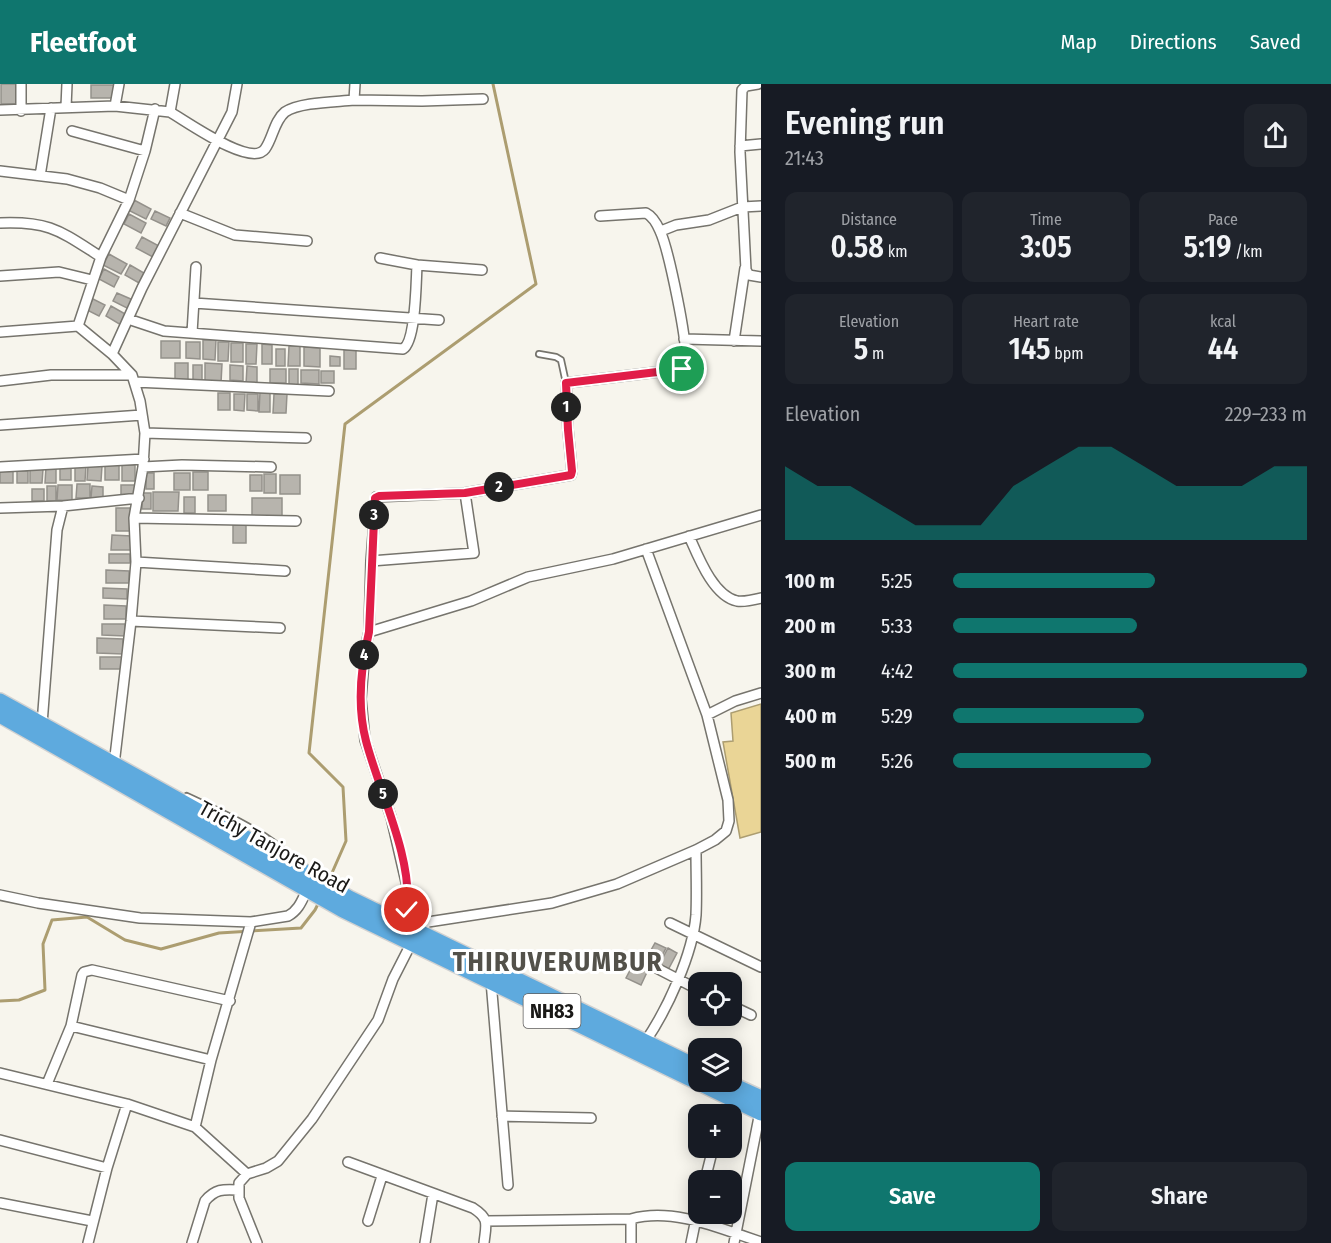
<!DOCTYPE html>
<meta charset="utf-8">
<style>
body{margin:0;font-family:"Fira Sans Condensed",sans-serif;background:#20242c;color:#f1f3f6;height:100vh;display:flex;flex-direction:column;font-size:22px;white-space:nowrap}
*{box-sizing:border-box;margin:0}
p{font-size:20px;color:#9ea1a6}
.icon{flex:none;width:33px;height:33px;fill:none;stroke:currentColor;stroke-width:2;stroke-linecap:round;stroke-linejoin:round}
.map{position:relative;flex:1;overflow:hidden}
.panel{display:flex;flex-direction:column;background:#171b24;width:570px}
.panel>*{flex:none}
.buttons{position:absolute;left:688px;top:888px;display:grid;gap:12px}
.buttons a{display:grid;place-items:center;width:54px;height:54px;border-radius:12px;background:#171b24;box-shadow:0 3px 15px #0003;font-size:30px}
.pin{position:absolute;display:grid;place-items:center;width:51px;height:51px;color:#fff;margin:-26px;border:3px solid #fff;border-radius:50%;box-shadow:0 2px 6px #0007}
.km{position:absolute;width:30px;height:30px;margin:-15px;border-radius:50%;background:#222;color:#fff;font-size:16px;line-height:30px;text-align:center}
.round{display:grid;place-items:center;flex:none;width:63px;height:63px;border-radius:12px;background:#20242c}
.overview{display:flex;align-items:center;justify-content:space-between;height:102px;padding:0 24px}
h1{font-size:33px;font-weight:600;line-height:45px}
.stats{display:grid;grid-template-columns:repeat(3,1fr);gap:9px;height:102px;padding:6px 24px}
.stats div{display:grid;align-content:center;border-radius:12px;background:#20242c;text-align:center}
.stats b{font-size:30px;font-weight:600}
.stats small{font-size:16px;font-weight:400}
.stats p{font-size:16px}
.chart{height:168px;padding:12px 24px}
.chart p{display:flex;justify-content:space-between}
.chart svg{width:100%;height:108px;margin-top:6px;fill:#0f766e;opacity:.7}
.cta{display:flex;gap:12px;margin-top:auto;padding:12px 24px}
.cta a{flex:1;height:69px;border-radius:12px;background:#0f766e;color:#fff;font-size:24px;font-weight:600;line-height:69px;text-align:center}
.cta a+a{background:#20242c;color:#f1f3f6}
ul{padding:0 24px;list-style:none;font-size:20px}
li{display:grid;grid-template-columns:96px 72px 1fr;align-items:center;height:45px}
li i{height:15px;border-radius:8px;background:#0f766e}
header{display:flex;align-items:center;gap:36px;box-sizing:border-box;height:84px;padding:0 30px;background:#0f766e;color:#fff}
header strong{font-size:28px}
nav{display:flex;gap:33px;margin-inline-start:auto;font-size:21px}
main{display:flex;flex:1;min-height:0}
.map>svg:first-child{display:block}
.water{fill:#ead596;stroke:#ac9d70;stroke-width:1.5}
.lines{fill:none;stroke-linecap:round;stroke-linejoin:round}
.stream{stroke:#ac9d70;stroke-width:3}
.building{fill:#b7b4ad;stroke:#94918b;stroke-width:1.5}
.service-casing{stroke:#76746d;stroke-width:8}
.minor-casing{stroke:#76746d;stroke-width:12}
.trunk-casing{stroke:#d1d1d1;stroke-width:18}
.service{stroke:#fff;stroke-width:4.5}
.minor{stroke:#fff;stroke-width:9}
.trunk{stroke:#5eaade;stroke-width:15}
.route-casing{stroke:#fff;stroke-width:12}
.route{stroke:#e11d48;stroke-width:8}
.labels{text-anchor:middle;stroke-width:6;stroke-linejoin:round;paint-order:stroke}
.shield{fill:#fff;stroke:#5f5e5d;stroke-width:1.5}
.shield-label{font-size:20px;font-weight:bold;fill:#1a1917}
.street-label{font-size:21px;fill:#1a1917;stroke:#fff}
.district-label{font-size:27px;font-weight:bold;letter-spacing:1.5px;fill:#53514a;stroke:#fff}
</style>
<header>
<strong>Fleetfoot</strong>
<nav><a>Map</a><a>Directions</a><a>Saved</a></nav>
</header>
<main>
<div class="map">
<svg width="761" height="1159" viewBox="0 0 761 1159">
<rect width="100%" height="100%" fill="#f7f5ed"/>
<path class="water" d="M761,620V748L740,754L723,658L733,657L731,629Z"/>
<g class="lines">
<path class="stream" d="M328,798L346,757L343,703L309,669L345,340L536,200L493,0
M0,917L19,916L45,906L43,860L52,836L87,833L125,856L161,865L219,849L301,844L315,826L319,818"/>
</g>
<path class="building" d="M1,0H16V20H1Z
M91,1H114V14H91Z
M134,116L151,125L146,135L128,126Z
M155,127L170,134L166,142L151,135Z
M129,130L146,139L141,149L124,140Z
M142,153L159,162L153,173L136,164Z
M109,170L127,180L121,190L103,181Z
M130,181L144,189L139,199L125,191Z
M104,185L119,193L114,203L99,195Z
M117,209L133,216L129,225L113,217Z
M93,215L105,221L99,232L87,226Z
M111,222L127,231L121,241L106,232Z
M203,256H216L215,276L203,275Z
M161,257H180V274H161Z
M186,258H200V275L186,274Z
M218,258H229L228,277H218Z
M231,259H243V278H231Z
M246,260H257L256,280H246Z
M262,260L272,261V280H262Z
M289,262H300V282H288Z
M304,263L320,264V283L304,282Z
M276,265H285V282H276Z
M344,266H356V285H344Z
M330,272L340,273V282H330Z
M175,279H188V297H175Z
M205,279L222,280L221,299H205Z
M193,281H202V297L193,296Z
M230,281L243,282V297L230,296Z
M247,282L257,283V301L246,300Z
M270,285H286V299H270Z
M289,285H298V301L289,300Z
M301,286H319V300L301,299Z
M321,287H334V299H321Z
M260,308H270V328H259Z
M218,309H230V326H218Z
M234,310H245L244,327L234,326Z
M247,310H258V327L247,326Z
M274,310H287L286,329H273Z
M105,381H119V396H105Z
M122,381H135V397H122Z
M75,382H86L85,397H75Z
M88,382H102L101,397L87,396Z
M46,383L56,384V399H45Z
M0,384L13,385V399H0Z
M60,384H71V396H60Z
M30,385H43L42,399H30Z
M17,387H28V399H17Z
M193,388H208V406H193Z
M146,389H154V405H146Z
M174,389H190V406H174Z
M264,390H276V409H264Z
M250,391H262V407H250Z
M280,391H300V410H280Z
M77,400H90V414H76Z
M58,401H72V417L57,416Z
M121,401H135V413L121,412Z
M47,402H56V417H47Z
M92,402L103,403V414H91Z
M32,405H44V417H32Z
M153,408H179L178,427H153Z
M142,409H151V425H142Z
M208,411H226V427H208Z
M184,413H195V429H184Z
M252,414H282V432H252Z
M116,424H131L130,447H116Z
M233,441H246V459H233Z
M112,451L131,452V466H111Z
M109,470H130V479H109Z
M106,486L129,487V499H106Z
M103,504L127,505V515L103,514Z
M104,521L126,522V535H104Z
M102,540H125V552L102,551Z
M97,554L123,555V570L97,569Z
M100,573H122V585H100Z
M655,859L666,864L657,881L646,875Z
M668,864L677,869L668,886L659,881Z
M634,879L648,886L641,901L626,894Z"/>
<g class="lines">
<g class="service-casing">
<path id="service" d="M539,270L556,273L561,276L566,299
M187,712C217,726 266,748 288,771"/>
</g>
<g class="minor-casing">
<path id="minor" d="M758,0L746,2L742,6L740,68L746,186L749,191L761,193
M354,16L422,17L483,15
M115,22L119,0
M66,23L67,0
M0,26L115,22L170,28L175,0
M21,27V0
M170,28C186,37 251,84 265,65C273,54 274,37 285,28C300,18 336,18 354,16L355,0
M72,47L145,67
M740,62L761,60
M0,87L67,95L100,104L129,116
M40,92L51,24
M180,129L235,151L307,157
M0,139C50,137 60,147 101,173
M661,147L676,141L709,136L742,123L761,122
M380,174L417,181
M0,192L59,188L92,196
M194,219L439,236
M128,235L164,247L403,265C416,257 416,198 417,181L482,186
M0,248L78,242
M192,249L196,183
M684,255L761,257
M734,257L745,184
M112,270L142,204L232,28L237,0
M0,297L51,291H132
M135,298L329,307
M0,341L142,331
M145,349L306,354
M0,383L144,375
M143,383L182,381L271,383
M0,424L63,422L139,414
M134,434L296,437
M689,452C698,472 713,512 737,517C744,518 753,516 761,514
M371,477L474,469L465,409
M136,478L285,487
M131,537L280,544
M369,548L371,477L376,413L465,409L571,391L572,387L568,346L566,299L682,285L685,281C690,265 668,164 660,147C657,140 652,132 646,129L600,132
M707,631L735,617L761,609
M42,640L57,446L63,422
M114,681L131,537L136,478L134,434L143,383L145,349L140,317L132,291L112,270L78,242L101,173L129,116L145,67L155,25
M0,811L38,819L140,834L251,838
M398,838L407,826L409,811L391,733L365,656L361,615L365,565L369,548L471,517L528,493L613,475L761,431
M670,839L761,883
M637,874L699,906
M491,897L508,1101
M732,922L751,931
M71,942L211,976
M645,958C667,926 693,870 696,831C697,809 696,788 696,766
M0,989L127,1020L195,1043L211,976L251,838L288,832C299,826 302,816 307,806
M47,1000L71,942L82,891L84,888L92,886L230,917
M502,1032L591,1034
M195,1043L247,1090
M0,1056L107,1084
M348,1078L473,1124C490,1135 486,1140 484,1159
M705,1096L713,1064
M0,1119L92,1137
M368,1137L382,1092
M486,1137L631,1135
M88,1159L107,1084L127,1020
M192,1159L205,1117C215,1105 223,1105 238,1106
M257,1159L239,1114V1099L247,1090L266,1084L278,1077L312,1035L378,936L393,895L417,848L428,838L552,819L617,800L696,766L715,756L726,747L729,737L728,716L707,631L646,465
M425,1159L433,1110
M631,1159V1135C674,1123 721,1145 761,1158
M691,1159L699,1120
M734,1159L760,1028"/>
</g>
<g class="trunk-casing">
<path id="trunk" d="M0,617L220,739L349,814L699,984
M0,631L343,826L761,1029
M726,998L761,1014"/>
</g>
<use href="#service" class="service"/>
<use href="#minor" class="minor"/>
<use href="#trunk" class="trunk"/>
</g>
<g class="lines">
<g class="route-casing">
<path id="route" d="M407,826C413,774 379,707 366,657C357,623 361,582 369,548L375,414L379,412L465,409L571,391L572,387L568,346L566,299L682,285"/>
</g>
<use href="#route" class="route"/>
</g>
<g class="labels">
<rect class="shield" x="523.5" y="910" width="57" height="34" rx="4.5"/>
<g class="shield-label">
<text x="552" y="934">NH83</text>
</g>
<g class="street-label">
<text transform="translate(274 763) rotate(29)" y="7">Trichy Tanjore Road</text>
</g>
<g class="district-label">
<text x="558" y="887">THIRUVERUMBUR</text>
</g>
</g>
</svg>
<div class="buttons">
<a><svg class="icon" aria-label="locate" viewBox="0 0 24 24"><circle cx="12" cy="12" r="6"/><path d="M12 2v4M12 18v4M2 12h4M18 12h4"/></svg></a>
<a><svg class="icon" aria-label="layers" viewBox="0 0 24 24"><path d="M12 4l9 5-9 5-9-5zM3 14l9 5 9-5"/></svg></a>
<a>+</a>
<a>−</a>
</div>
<div class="pin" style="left:682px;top:285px;background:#1e9e55"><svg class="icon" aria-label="arrive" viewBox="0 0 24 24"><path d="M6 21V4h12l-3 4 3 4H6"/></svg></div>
<div class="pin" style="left:407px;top:826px;background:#d93025"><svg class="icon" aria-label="check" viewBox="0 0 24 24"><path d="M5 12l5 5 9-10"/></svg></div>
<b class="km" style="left:566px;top:323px">1</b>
<b class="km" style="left:499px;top:403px">2</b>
<b class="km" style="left:374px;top:431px">3</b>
<b class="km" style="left:364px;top:571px">4</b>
<b class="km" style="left:383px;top:710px">5</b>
</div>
<section class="panel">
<div class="overview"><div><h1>Evening run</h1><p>21:43</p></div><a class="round"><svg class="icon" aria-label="share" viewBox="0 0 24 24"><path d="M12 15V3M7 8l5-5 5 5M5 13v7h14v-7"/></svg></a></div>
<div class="stats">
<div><p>Distance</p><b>0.58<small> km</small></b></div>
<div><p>Time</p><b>3:05</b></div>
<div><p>Pace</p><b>5:19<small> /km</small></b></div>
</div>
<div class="stats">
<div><p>Elevation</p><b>5<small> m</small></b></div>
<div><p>Heart rate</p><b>145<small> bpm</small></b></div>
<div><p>kcal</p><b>44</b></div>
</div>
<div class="chart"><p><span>Elevation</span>229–233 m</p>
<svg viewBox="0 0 160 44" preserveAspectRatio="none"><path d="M0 44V14L10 22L20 22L30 30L40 38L50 38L60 38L70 22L80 14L90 6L100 6L110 14L120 22L130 22L140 22L150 14L160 14V44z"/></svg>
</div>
<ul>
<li><b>100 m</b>5:25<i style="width:57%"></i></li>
<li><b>200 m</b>5:33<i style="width:52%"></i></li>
<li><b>300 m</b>4:42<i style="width:100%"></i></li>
<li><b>400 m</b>5:29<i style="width:54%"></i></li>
<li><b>500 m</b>5:26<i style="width:56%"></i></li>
</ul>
<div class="cta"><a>Save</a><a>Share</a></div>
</section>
</main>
